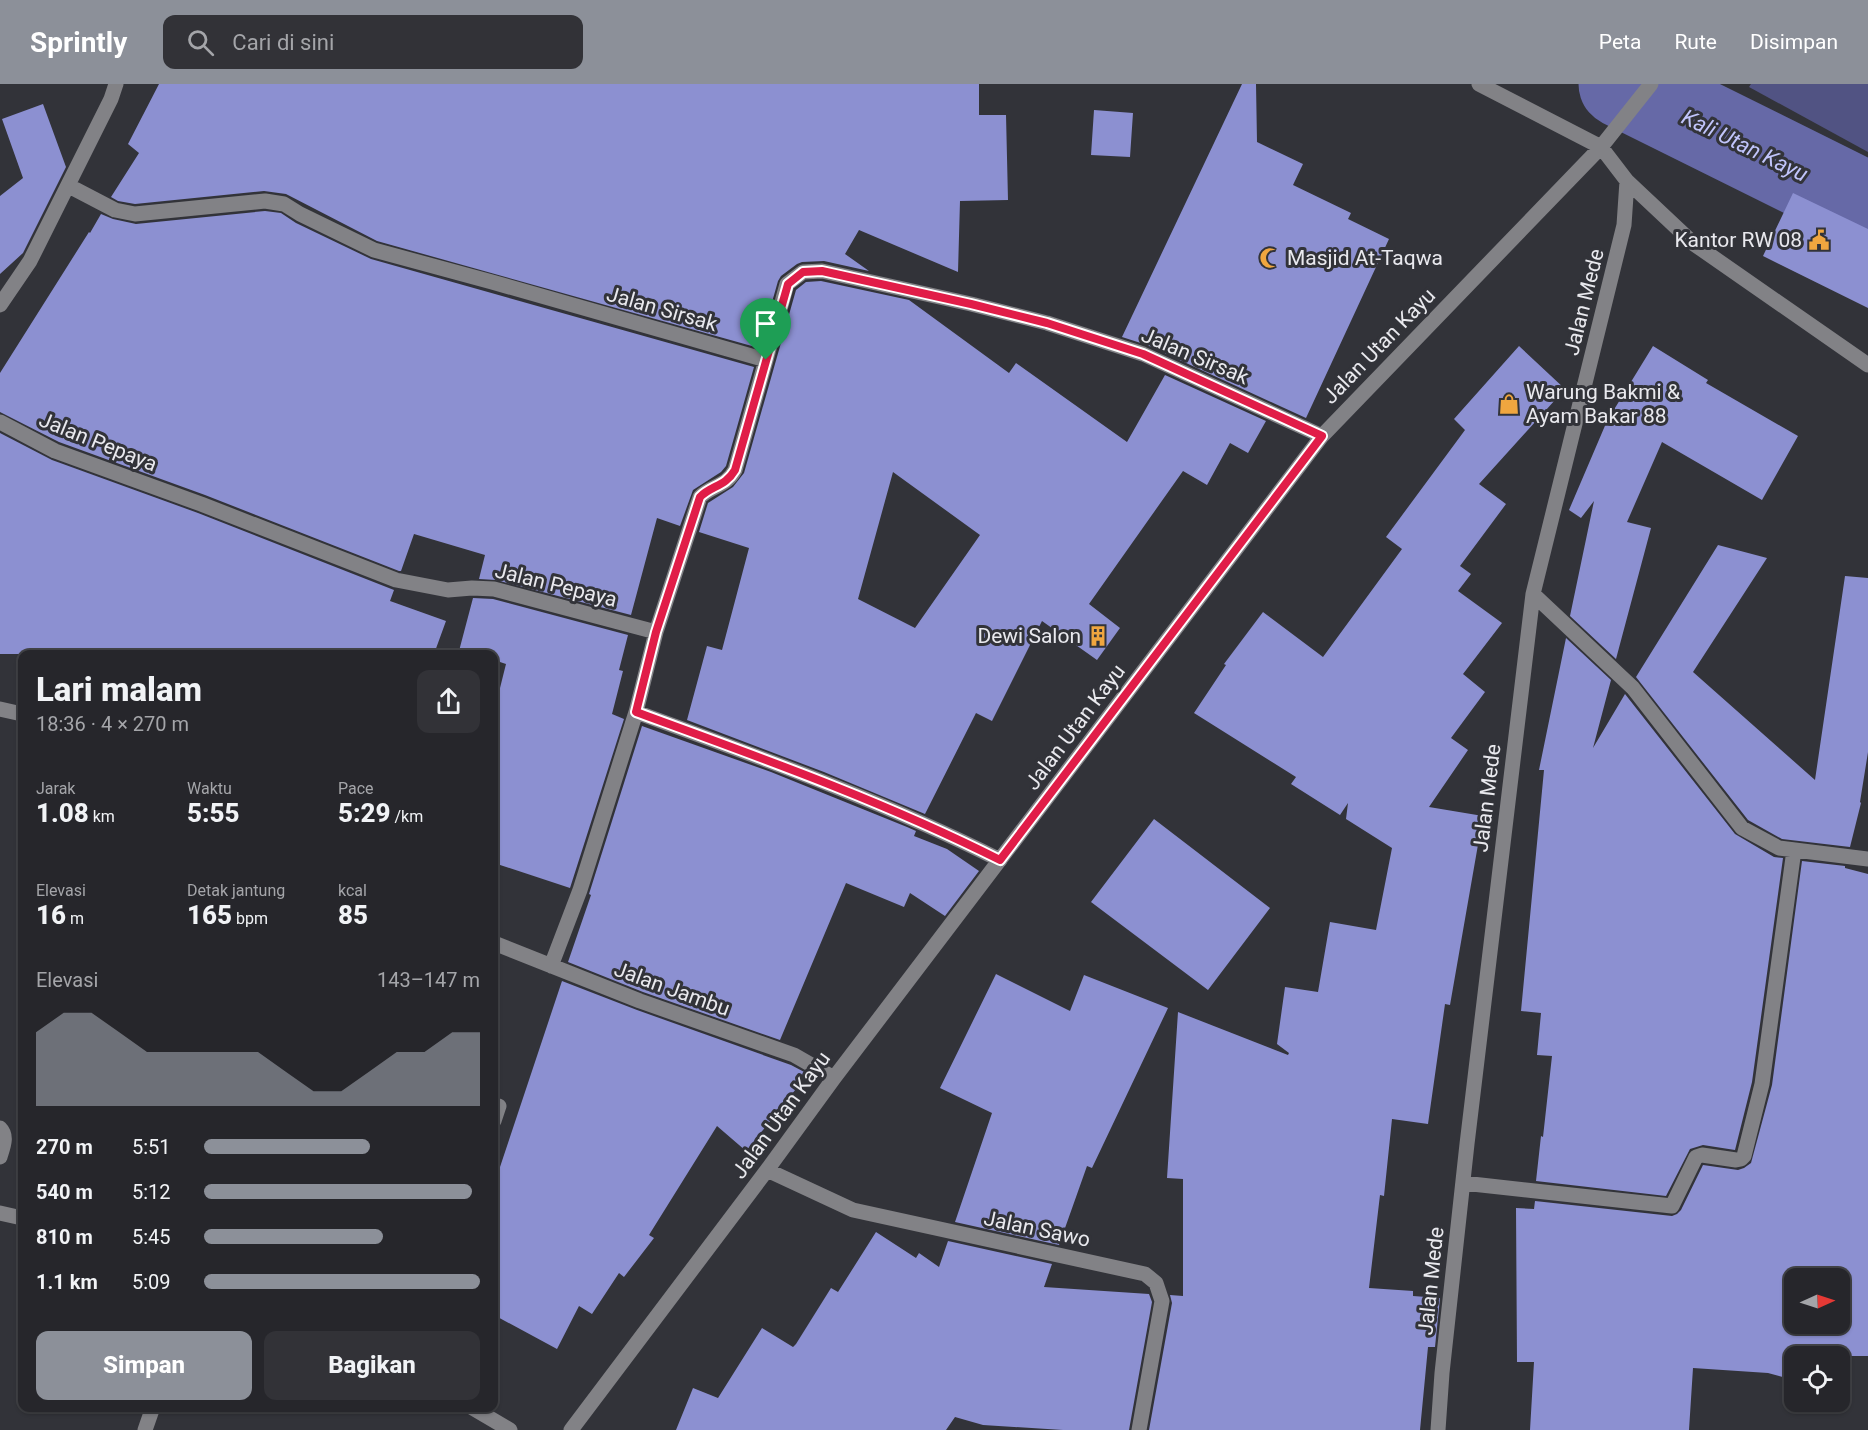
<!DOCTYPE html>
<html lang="id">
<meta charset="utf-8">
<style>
body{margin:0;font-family:Roboto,sans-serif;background:#323237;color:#f1f3f6;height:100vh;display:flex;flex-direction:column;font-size:22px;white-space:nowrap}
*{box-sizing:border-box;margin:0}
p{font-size:20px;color:#a4a5a9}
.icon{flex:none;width:33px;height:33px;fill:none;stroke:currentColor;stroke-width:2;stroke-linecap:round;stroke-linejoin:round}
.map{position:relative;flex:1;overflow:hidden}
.details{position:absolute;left:18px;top:566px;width:480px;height:762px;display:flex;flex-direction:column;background:#26262b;border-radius:12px;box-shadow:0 2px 4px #0004,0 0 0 2px #424347}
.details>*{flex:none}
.needle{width:39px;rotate:87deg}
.buttons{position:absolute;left:1784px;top:1184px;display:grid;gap:12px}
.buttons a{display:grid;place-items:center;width:66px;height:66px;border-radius:12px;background:#26262b;box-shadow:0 2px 4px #0004,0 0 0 2px #424347;font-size:30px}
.pin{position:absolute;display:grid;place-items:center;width:51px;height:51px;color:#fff;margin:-62px -26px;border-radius:50% 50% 50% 0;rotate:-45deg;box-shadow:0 0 6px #0007}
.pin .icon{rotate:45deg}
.round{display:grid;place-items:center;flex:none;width:63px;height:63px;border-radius:12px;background:#323237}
.head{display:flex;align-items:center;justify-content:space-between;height:102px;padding:0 18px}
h1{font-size:33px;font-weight:800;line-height:45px}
.stats{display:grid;grid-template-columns:repeat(3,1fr);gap:9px;height:102px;padding:6px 18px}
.stats div{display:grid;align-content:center}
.stats b{font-size:26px;font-weight:800}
.stats small{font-size:16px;font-weight:400}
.stats p{font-size:16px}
.chart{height:168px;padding:12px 18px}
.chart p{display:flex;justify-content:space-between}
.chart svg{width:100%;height:108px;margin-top:6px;fill:#8c9099;opacity:.7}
.cta{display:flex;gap:12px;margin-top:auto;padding:12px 18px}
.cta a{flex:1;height:69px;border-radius:12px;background:#8c9099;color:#fff;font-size:24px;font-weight:800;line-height:69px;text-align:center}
.cta a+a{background:#323237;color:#f1f3f6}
ul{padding:0 18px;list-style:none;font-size:20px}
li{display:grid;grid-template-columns:96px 72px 1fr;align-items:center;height:45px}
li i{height:15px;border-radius:8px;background:#8c9099}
header{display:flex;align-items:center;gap:36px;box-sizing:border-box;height:84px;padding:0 30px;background:#8c9099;color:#fff}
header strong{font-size:28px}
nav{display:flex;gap:33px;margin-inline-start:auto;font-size:21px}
.search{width:420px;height:54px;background:#323237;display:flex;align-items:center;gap:15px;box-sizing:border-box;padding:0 21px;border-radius:12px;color:#a4a5a9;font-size:22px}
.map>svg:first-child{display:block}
.green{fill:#515383}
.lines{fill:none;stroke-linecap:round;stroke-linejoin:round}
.river{stroke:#6669a7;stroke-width:87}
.building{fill:#8c90d1;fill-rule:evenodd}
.minor{stroke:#828286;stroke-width:15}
.route-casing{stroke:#fff;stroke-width:12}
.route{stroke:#e11d48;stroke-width:8}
.labels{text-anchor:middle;stroke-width:6;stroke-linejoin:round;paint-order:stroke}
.poi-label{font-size:21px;fill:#e9e9ee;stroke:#323339;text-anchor:end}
.street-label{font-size:21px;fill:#e9e9ee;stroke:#323339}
.water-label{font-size:22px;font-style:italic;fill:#c1c5fb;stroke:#323339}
</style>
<header>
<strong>Sprintly</strong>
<div class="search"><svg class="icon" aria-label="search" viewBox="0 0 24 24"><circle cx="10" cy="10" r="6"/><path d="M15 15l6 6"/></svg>Cari di sini</div>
<nav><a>Peta</a><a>Rute</a><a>Disimpan</a></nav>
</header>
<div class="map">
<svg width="1868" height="1346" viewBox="0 0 1868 1346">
<rect width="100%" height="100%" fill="#323339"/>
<path class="green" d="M1751,0H1868V68L1749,3Z"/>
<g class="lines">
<path class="river" d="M1622,0L1868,122"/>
</g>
<path class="building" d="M159,0H979V31H1006L1008,116L960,117L958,188L859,146L845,170L869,187L824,177L802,178L797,180L781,192L778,197L759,264L377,157L286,110L264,107L135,120L118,117L111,113L139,69L128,60Z
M1242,0H1256L1257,58L1303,80L1293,101L1351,129L1348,135L1389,155L1306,334L1147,261L1122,253Z
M43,20L66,83L23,169L0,190V112L23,94L2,35Z
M1094,26L1133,29L1130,73L1091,71Z
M1793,109L1868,145V224L1763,172Z
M265,127L281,129L296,139L371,175L754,283L726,382L721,388L693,406L680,442L657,434L631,531L496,496L479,495L485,471L414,450L401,487H399L205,411L59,358L0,328V289L89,148L90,149L101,130L113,135L136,140Z
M821,197L909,216L1009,289L1016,279L1127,358L1165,291L1266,337L1248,369L1230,359L1207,401L1183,387L1089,520L1120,544L1097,576L1042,537L992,637L976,629L925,730L824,688L687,636L707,562L722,566L749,464L699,448L708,419L733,403L744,389L796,206L806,198ZM893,388L980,451L915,544L858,515Z
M1519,262L1565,305L1479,400L1506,420L1460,482L1471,490L1458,507L1502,539L1463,590L1485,608L1451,654L1468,666L1429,723L1483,732L1450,921L1445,920L1428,1040L1392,1035L1384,1112L1380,1111L1369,1204L1413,1207V1212L1440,1214L1435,1263H1428L1420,1346H1149L1172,1219L1170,1211L1183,1212V1095L1167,1094L1178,928L1288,971L1289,969L1277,960L1285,903L1318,908L1330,838L1376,846L1392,764L1346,735L1348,719L1340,731L1291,700L1296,693L1194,629L1226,581L1224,580L1263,528L1323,573L1402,465L1386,453L1465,346L1454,335Z
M1653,262L1708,296L1706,299L1798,352L1762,416L1662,358L1627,438L1651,444L1616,575L1570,532L1594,417L1581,434L1569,426L1607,337Z
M0,349L52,376L198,429L394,506L390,517L446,537L434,570H0Z
M1718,461L1767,474L1693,588L1815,696L1845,492L1868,494V668L1860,718L1861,719L1850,763L1782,755L1748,736L1636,593Z
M473,514L493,515L628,551L619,586L623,587L612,630L624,635L570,804L494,779V628L506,580L494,576V570H471L459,567Z
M1566,554L1611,596L1593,664L1625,610L1735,750L1774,773L1783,774L1752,998L1735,1066L1703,1061L1690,1065L1666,1112L1536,1097L1541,1052L1543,1053L1552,972L1537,971L1541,929L1521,927L1544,686H1539Z
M642,642L771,688L907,743L916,747L914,752L947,765L979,787L945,832L910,809L904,823L846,799L780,956L643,908L568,878L591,811L589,810Z
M1154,735L1270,824L1208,906L1091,818Z
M1802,777L1845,782V784L1868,790V1272H1794V1296L1768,1289L1693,1284L1689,1346H1530L1534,1278H1517L1516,1124L1534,1125L1535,1117L1672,1132L1677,1130L1681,1126L1703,1081L1738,1086L1744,1084L1751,1079L1772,1001ZM1794,1194H1839V1239H1794Z
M996,890L1070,927L1084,891L1168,924L1092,1084L1087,1082L1059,1161L955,1138L992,1029L940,1004Z
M562,897L637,926L791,981L808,990L746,1067L717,1042L649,1151L654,1154L624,1193L619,1189L592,1230L579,1222L557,1265L494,1231V1101Z
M876,1148L916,1174L919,1169L939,1183L948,1157L1052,1180L1044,1203L1149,1210L1152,1218L1129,1346H1063L983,1341L955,1333L946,1346H676L693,1304L718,1314L762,1244L793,1263L796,1260L831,1204L838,1208Z"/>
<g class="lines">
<path class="minor" d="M1479,0L1601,63L1627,97L1694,160L1868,281
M69,102L115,126L135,130L265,117L284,120L300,130L374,166L492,198L766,276L787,200L803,188L822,187L971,220L1047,239L1143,270L1322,352
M0,221L30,177L111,15L116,0
M0,338L55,367L201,420L396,496L448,506L472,504L494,505L656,548L636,628C759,673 883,717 1000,776
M1533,510L1633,604L1742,744L1779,764L1868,775
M656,548L700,413C712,401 726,403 735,386L766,276
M0,625L22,630
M494,859L640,917L794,971L834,994
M551,882L580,806L636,628
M494,1037L499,1022
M0,1044C8,1052 3,1063 0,1073
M767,1086L853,1126L1145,1190L1156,1199L1162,1217L1139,1346
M1463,1099L1672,1122L1696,1073L1702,1071L1736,1076L1741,1075L1744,1072L1762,1000L1794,766
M0,1129L22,1134
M471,1323L510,1346
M145,1346L153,1323
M571,1346L767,1086L834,994L1322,352L1601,63L1651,0
M1438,1346L1442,1289L1467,1060L1533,510L1624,141L1627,97"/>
</g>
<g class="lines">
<g class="route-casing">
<path id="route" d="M822,187L971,220L1047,239L1143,270L1322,352L1000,776C883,717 759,673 636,628L656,548L700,413C712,401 725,403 735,386L788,200L803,188Z"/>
</g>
<use href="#route" class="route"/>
</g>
<defs>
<g id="civic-bare" transform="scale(1.62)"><path d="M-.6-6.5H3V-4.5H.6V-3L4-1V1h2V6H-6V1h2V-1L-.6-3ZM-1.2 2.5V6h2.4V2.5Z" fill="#f0a63f" stroke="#323339" stroke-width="2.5" paint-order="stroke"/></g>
<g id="mosque-bare" transform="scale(1.62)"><path d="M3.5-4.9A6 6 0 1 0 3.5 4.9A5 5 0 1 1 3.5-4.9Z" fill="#f0a63f" stroke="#323339" stroke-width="2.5" paint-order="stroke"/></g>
<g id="shop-bare" transform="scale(1.62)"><path d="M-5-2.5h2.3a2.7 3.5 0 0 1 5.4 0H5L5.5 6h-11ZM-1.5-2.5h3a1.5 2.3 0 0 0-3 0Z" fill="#f0a63f" stroke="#323339" stroke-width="2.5" paint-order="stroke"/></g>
<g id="building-bare" transform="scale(1.62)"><path d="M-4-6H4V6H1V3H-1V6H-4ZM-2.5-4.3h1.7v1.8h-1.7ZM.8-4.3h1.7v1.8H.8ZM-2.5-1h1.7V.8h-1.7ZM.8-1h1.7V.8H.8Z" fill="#f0a63f" stroke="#323339" stroke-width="2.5" paint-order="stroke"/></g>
</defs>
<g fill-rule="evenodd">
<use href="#civic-bare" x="1819" y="156"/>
<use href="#mosque-bare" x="1270" y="174"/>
<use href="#shop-bare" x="1509" y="320"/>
<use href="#building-bare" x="1098" y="552"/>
</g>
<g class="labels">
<g class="poi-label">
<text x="1802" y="163">Kantor RW 08</text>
<text x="1287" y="181" text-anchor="start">Masjid At-Taqwa</text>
<text x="1526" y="315" text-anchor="start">Warung Bakmi &amp;<tspan x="1526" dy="24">Ayam Bakar 88</tspan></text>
<text x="1081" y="559">Dewi Salon</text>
</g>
<g class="street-label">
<text transform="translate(1584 218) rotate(-76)" y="7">Jalan Mede</text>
<text transform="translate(662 225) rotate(16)" y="7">Jalan Sirsak</text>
<text transform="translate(1379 262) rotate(-46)" y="7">Jalan Utan Kayu</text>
<text transform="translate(1195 272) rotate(23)" y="7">Jalan Sirsak</text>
<text transform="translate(98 358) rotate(22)" y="7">Jalan Pepaya</text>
<text transform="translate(556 501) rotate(14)" y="7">Jalan Pepaya</text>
<text transform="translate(1075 643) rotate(-53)" y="7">Jalan Utan Kayu</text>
<text transform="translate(1487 714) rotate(-83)" y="7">Jalan Mede</text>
<text transform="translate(672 905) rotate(20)" y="7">Jalan Jambu</text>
<text transform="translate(781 1031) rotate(-54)" y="7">Jalan Utan Kayu</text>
<text transform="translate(1037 1145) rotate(12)" y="7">Jalan Sawo</text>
<text transform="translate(1431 1197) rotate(-84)" y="7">Jalan Mede</text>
</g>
<g class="water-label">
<text transform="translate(1745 61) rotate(26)" y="8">Kali Utan Kayu</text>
</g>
</g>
</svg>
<div class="buttons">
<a><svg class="needle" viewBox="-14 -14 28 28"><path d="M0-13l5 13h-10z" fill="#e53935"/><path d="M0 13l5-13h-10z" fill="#a4a5a9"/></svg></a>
<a><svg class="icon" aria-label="locate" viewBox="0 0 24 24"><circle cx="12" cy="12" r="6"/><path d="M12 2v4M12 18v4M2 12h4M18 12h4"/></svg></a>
</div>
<div class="pin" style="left:766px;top:276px;background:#1e9e55"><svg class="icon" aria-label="arrive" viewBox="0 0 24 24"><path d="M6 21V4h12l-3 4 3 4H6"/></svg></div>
<section class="details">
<div class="head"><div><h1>Lari malam</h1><p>18:36 · 4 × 270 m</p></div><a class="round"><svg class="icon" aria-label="share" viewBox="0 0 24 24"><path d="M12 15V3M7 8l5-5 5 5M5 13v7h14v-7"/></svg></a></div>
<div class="stats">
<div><p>Jarak</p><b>1.08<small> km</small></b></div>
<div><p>Waktu</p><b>5:55</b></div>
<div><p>Pace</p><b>5:29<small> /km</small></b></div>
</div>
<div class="stats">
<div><p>Elevasi</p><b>16<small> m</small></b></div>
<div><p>Detak jantung</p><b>165<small> bpm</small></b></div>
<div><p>kcal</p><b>85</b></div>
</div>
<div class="chart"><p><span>Elevasi</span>143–147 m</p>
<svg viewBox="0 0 160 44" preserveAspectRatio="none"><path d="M0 44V14L10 6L20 6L30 14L40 22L50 22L60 22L70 22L80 22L90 30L100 38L110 38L120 30L130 22L140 22L150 14L160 14V44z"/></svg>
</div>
<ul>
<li><b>270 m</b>5:51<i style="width:60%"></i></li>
<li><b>540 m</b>5:12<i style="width:97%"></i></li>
<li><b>810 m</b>5:45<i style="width:65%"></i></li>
<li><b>1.1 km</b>5:09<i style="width:100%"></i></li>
</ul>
<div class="cta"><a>Simpan</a><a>Bagikan</a></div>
</section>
</div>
